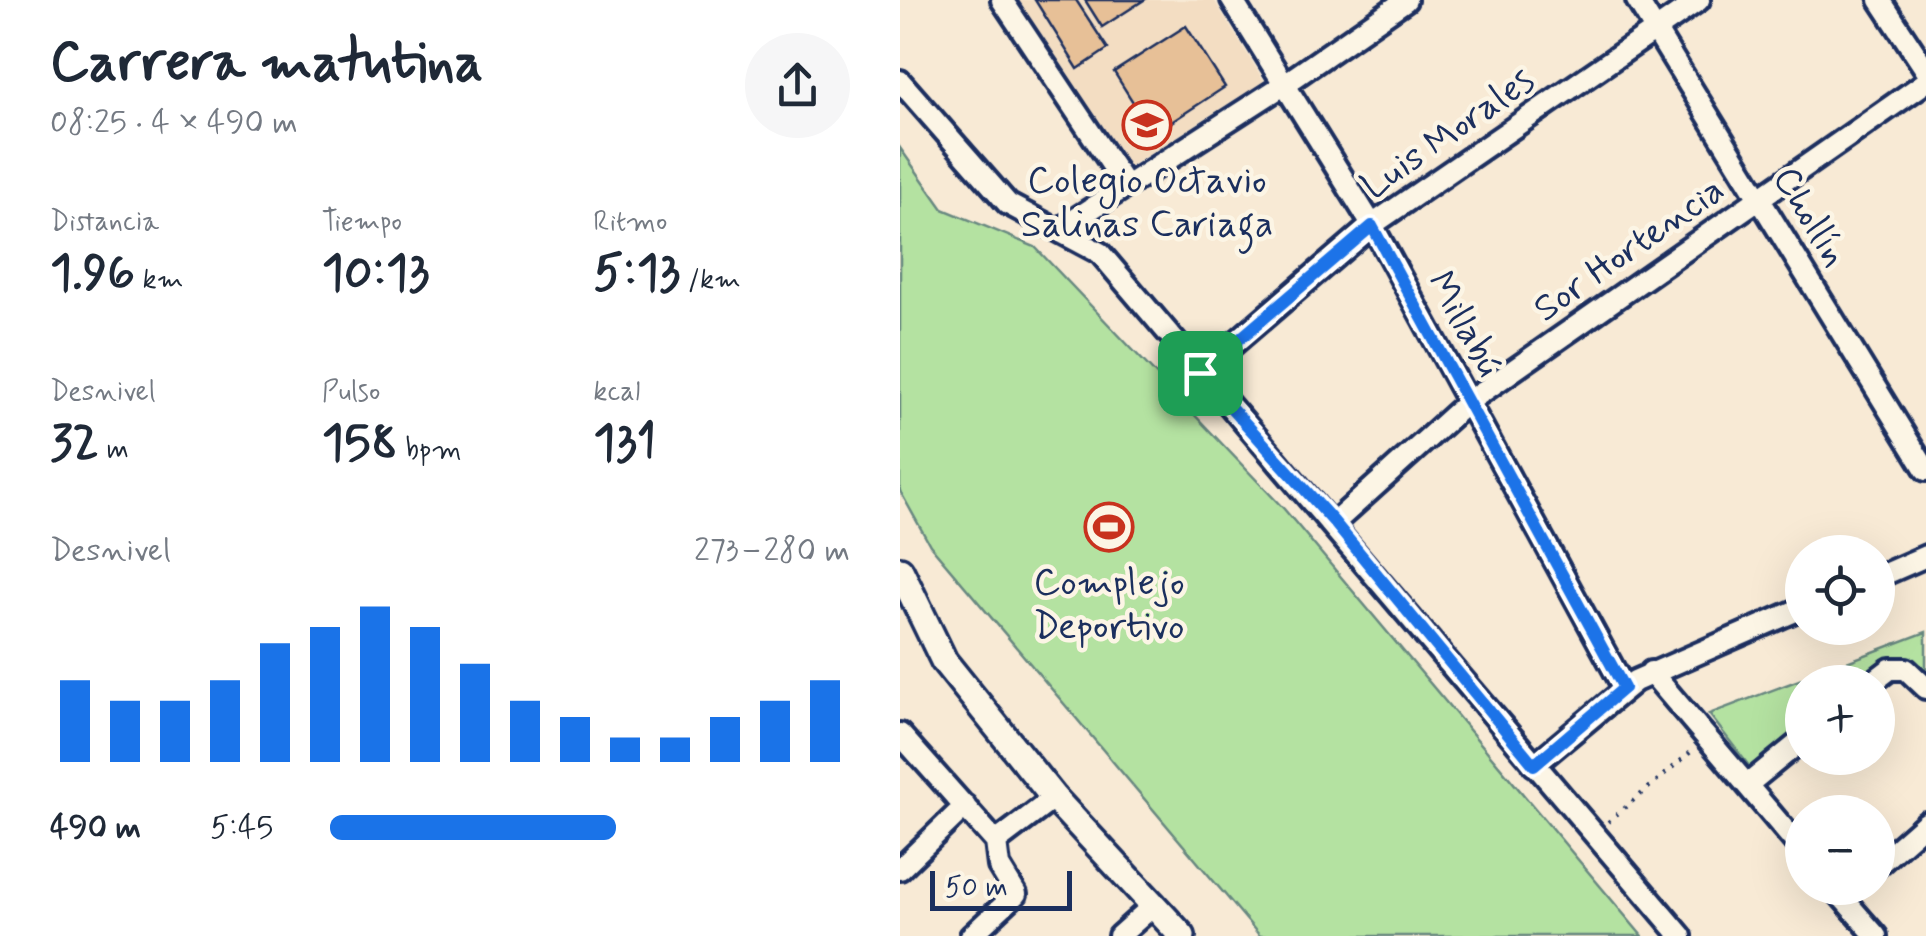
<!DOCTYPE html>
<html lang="es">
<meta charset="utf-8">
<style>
body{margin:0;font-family:Mynerve,sans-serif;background:#f6f6f7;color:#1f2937;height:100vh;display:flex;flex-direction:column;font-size:38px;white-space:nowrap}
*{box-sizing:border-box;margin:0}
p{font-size:32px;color:#747a83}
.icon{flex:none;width:55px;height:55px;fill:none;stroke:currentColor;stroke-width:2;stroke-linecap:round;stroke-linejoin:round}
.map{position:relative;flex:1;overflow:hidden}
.sheet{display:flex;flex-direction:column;background:#fff;width:900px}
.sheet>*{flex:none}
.tools{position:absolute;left:885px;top:535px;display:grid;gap:20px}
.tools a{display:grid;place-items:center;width:110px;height:110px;border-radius:50%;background:#fff;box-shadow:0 10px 40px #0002;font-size:50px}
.scale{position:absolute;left:30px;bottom:25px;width:142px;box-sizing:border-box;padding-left:10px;border:5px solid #1b2f5e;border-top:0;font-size:28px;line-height:35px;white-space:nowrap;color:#1b2f5e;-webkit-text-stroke:8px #fcf5e5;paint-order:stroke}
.pin{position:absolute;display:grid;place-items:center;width:85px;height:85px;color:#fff;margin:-42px;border-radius:20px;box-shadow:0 5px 15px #0006}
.round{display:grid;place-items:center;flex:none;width:105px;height:105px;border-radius:52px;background:#f6f6f7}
.head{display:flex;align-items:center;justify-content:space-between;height:170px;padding:0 50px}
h1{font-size:55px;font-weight:700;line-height:75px}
.stats{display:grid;grid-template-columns:repeat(3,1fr);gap:15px;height:170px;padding:10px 50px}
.stats div{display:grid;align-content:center}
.stats b{font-size:50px;font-weight:700}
.stats small{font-size:28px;font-weight:400}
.stats p{font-size:28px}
.chart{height:280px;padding:20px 50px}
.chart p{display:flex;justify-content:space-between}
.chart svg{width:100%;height:180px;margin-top:10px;stroke:#1a73e8;stroke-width:6}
ul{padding:0 50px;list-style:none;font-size:32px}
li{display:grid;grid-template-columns:160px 120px 1fr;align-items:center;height:75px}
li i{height:25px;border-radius:12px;background:#1a73e8}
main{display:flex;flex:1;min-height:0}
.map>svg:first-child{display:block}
.built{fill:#f3ddc2}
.green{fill:#b4e2a1;stroke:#688880;stroke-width:2.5}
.building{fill:#e7c097;stroke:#1b2f5e;stroke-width:2.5}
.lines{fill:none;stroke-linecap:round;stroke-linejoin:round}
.minor-casing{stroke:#1b2f5e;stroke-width:28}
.tertiary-casing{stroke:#1b2f5e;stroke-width:32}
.path{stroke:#1b2f5e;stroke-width:4;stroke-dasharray:2.5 8;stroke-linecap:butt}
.minor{stroke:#fcf5e5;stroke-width:20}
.tertiary{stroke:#fcf5e5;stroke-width:25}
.route-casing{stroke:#fff;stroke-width:20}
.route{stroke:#1a73e8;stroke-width:12}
.labels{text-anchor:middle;stroke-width:9;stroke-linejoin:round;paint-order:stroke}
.street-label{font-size:38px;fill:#1b2f5e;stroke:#fcf5e5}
.poi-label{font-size:38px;fill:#1b2f5e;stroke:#fcf5e5}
</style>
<main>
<section class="sheet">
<div class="head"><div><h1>Carrera matutina</h1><p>08:25 · 4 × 490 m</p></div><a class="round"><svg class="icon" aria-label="share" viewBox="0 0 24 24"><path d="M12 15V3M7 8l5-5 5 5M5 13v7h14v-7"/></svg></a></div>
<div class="stats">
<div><p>Distancia</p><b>1.96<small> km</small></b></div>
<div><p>Tiempo</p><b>10:13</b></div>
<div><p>Ritmo</p><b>5:13<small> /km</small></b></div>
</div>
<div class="stats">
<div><p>Desnivel</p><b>32<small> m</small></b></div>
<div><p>Pulso</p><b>158<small> bpm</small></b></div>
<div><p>kcal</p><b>131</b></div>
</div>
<div class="chart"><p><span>Desnivel</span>273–280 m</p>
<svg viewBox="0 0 160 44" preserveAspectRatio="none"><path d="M5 44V24M15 44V29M25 44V29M35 44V24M45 44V15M55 44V11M65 44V6M75 44V11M85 44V20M95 44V29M105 44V33M115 44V38M125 44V38M135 44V33M145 44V29M155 44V24"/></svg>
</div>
<ul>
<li><b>490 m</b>5:45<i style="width:55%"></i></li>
</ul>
</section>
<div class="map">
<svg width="1026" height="936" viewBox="0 0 1026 936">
<rect width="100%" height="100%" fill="#f8ead5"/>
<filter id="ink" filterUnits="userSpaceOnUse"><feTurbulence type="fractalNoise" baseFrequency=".01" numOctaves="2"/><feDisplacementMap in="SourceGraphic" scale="20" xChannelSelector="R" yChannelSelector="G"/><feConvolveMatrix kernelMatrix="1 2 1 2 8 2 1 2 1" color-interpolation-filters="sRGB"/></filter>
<g filter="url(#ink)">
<path class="built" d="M118,0H314L364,81L227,168Z"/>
<path class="green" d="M0,148L43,209L135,247L384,509L742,936H360L30,545L0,491Z
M1026,632V682L986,662L961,682H902V730L853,771L809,714Z"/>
<path class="building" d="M135,0H176L208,49L178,69Z
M185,0H244L202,27Z
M286,26L325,87L253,134L214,72Z"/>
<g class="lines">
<g class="minor-casing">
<path id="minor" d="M102,0L226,186
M332,0L472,225L724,688
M737,0L1026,470
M980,0L1026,70
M0,81L108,204L200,253L781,936
M160,229L385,84L506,0
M300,373L472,225L799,0
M434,523L568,402L1026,82
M978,577L1026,556
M751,672L902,850
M973,682L990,669H1006L1026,688
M0,734L96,842L154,798
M634,765L735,681L902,608
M847,785L902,740
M978,865L1026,823
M0,869L65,806
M934,888L976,936
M71,936L116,894L99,866L96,842
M219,936L255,904"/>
</g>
<g class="tertiary-casing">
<path id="tertiary" d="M0,570L44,661L154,798L282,936"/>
</g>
<path class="path" d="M708,822L792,751"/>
<use href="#minor" class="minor"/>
<use href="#tertiary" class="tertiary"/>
</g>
</g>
<g class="lines" filter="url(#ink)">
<g class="route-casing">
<path id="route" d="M472,226L724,688L634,765L434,522L300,373Z"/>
</g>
<use href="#route" class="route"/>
</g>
<defs>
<g id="school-ring" transform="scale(2.5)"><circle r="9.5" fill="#fcf5e5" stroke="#c8321e" stroke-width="1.5"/><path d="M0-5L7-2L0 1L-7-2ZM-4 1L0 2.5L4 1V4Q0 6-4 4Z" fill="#c8321e"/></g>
<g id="stadium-ring" transform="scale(2.5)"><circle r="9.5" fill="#fcf5e5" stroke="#c8321e" stroke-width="1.5"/><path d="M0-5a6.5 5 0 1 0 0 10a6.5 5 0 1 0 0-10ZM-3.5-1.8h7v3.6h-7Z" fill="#c8321e"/></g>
</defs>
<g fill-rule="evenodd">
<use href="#school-ring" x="247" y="125"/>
<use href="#stadium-ring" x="209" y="527"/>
</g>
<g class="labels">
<g class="street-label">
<text transform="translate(547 132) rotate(-35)" y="13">Luis Morales</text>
<text transform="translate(912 216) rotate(59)" y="13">Chollín</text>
<text transform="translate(728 248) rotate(-35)" y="13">Sor Hortencia</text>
<text transform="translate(566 323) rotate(61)" y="13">Millabú</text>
</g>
<g class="poi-label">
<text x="247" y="192">Colegio Octavio<tspan x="247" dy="44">Salinas Cariaga</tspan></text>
<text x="209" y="594">Complejo<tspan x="209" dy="44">Deportivo</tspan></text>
</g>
</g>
</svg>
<div class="tools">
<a><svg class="icon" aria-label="locate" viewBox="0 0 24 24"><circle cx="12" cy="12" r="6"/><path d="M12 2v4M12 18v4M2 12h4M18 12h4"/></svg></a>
<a>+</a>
<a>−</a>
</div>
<div class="scale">50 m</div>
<div class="pin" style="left:300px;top:373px;background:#1e9e55"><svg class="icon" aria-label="arrive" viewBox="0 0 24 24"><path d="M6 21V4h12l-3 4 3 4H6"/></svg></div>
</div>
</main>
